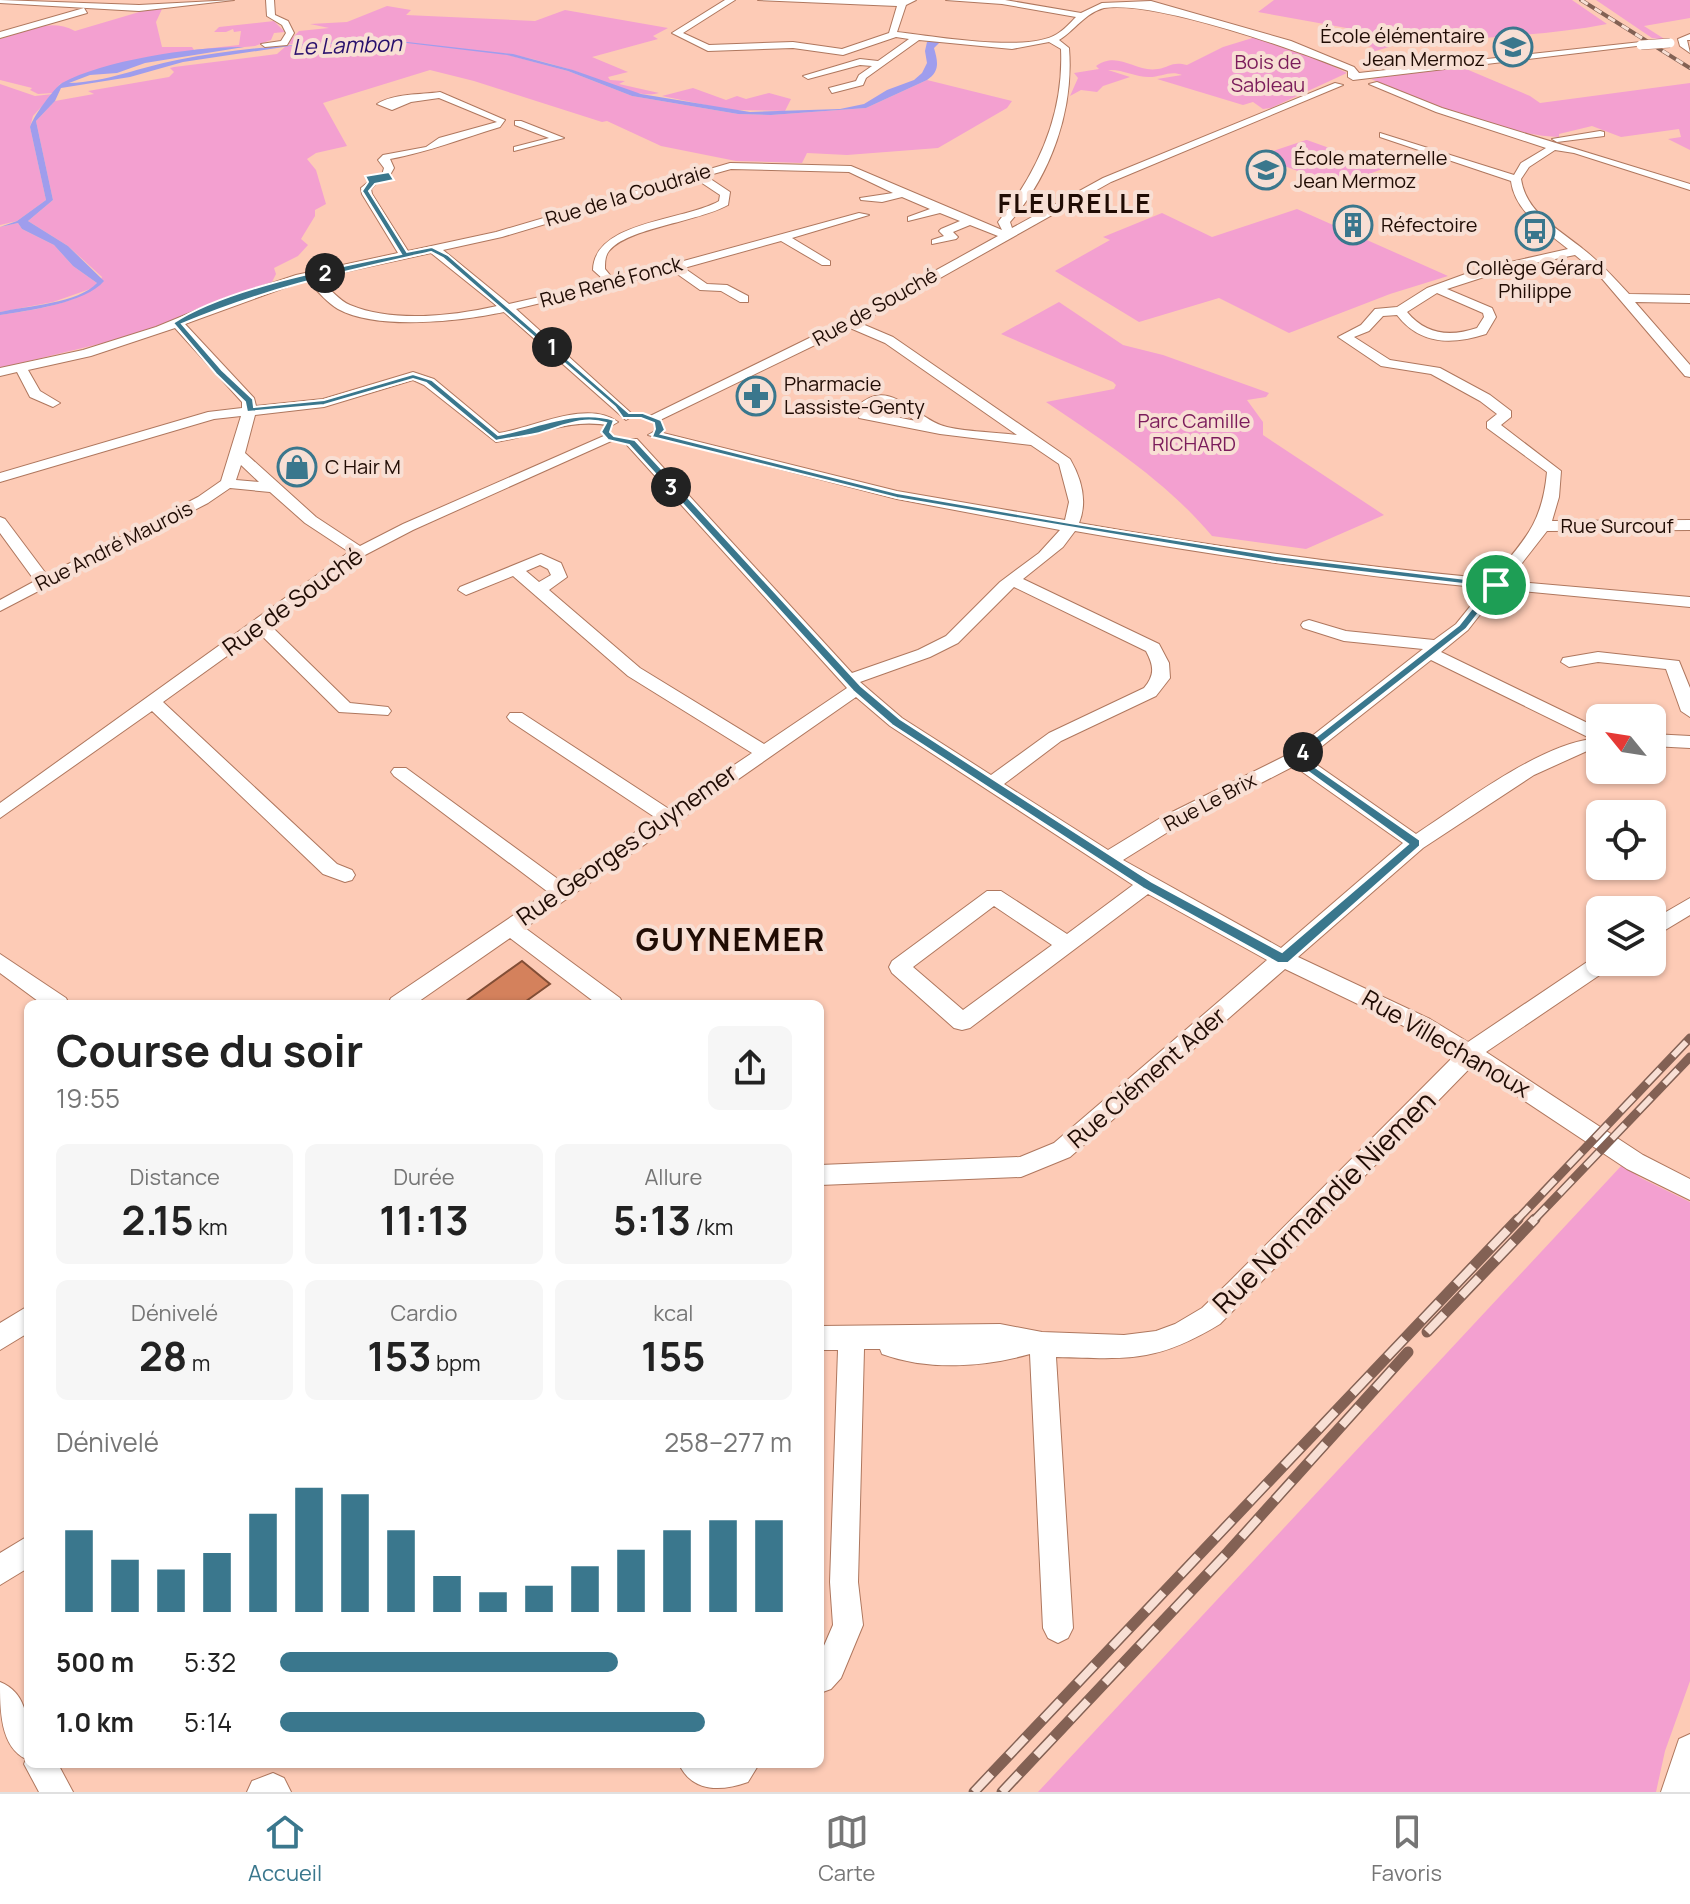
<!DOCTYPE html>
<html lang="fr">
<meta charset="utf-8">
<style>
body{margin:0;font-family:Manrope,sans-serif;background:#f6f6f6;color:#222;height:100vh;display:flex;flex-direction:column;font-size:30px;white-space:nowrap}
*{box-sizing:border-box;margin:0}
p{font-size:26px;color:#767676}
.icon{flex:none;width:44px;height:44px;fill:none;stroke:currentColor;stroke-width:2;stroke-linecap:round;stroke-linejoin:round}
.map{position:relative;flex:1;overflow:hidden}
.panel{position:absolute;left:24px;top:1000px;width:800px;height:768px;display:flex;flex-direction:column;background:#fff;border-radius:12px;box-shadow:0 2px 6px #0004}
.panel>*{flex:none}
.needle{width:52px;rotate:300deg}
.buttons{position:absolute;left:1586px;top:704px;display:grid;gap:16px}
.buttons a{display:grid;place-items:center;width:80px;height:80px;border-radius:12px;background:#fff;box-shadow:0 2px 6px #0004;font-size:40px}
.pin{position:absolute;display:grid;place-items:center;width:68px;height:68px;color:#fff;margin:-34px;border:4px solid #fff;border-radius:50%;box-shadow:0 2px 8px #0007}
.km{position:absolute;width:40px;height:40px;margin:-20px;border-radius:50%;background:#222;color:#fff;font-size:22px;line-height:40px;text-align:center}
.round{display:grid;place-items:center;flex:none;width:84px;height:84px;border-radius:12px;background:#f6f6f6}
.overview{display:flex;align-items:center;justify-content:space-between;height:136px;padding:0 32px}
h1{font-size:44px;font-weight:700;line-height:60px}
.stats{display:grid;grid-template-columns:repeat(3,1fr);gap:12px;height:136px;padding:8px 32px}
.stats div{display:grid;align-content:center;border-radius:12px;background:#f6f6f6;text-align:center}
.stats b{font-size:40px;font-weight:700}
.stats small{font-size:22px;font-weight:400}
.stats p{font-size:22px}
.chart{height:224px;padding:16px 32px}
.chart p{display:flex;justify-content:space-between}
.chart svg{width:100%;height:144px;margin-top:8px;stroke:#3a778d;stroke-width:6}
ul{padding:0 32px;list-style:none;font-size:26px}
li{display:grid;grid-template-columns:128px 96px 1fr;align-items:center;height:60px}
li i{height:20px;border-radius:10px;background:#3a778d}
.menu{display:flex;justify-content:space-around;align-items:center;height:112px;border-top:2px solid #e0e0e0;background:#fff;font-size:22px;color:#767676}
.menu a{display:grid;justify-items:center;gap:4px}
.menu .active{color:#3a778d}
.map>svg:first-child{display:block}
.green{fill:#f3a0d0}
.water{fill:#9f9ded}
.building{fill:#d4815c;stroke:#824e36;stroke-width:2}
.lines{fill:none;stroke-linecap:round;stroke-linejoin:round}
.minor-casing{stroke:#af775e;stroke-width:2}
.minor{fill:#fff;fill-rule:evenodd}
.rail-far2-casing{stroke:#836154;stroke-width:4}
.rail-far1-casing{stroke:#836154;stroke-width:9}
.rail-casing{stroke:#836154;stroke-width:11}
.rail-far2{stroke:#f8dfd4;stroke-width:3;stroke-dasharray:8;stroke-linecap:butt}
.rail-far1{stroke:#f8dfd4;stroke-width:6;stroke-dasharray:19;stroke-linecap:butt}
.rail{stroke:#f8dfd4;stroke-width:8;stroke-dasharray:25;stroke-linecap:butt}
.minor-bridge-casing{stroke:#af775e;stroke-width:10;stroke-linecap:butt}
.minor-bridge{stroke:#fff;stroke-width:9}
.route{fill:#3a778d;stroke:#fff;stroke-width:2;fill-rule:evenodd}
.labels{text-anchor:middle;stroke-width:8;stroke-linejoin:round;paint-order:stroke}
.far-poi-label{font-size:20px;fill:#200c04;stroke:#f8dfd4;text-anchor:start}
.far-park-label{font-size:20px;fill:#7b1c5b;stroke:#f8dfd4}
.far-street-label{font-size:20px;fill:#200c04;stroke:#f8dfd4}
.far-water-label{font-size:22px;font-style:italic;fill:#280f6c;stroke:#f8dfd4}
.street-label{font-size:24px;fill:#200c04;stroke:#f8dfd4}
.far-district-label{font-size:26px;font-weight:bold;letter-spacing:2px;fill:#200c04;stroke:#f8dfd4}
.near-street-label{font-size:28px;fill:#200c04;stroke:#f8dfd4}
.district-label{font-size:32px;font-weight:bold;letter-spacing:2px;fill:#200c04;stroke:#f8dfd4}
</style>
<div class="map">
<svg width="1690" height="1792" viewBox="0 0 1690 1792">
<rect width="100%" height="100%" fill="#fdcbb6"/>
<path class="green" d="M1274,0H1572L1607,24C1547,36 1487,36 1426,43L1425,46L1399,44L1372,52L1368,50L1373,47L1354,44L1363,41L1362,37L1352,36V29L1258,12Z
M1596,0H1690V18L1644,26L1666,40L1652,38Z
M387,6L411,10L406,15L535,21L565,10L668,28L653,36L658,39L592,57L628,72L608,77L610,80L625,81L619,84L659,93C637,100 596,78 575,71C552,64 525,56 501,53L568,71L632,96L738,114L771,115L866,108L927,80L1012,101L1007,108L938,148L847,155L807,153L802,163L736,161L661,146L607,121L602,122L474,81L430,70L323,103L347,146L316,153L307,159L316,170L326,204L315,210V216L301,239L308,245L298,256L274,268L276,274L272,282L128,337L0,368V315C27,311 91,303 102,277L68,246L28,221L53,200L36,121L55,101L94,94L88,91L169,77L174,72L170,68L174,67L277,54L286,46L310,45L286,44L299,31L329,28L310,24L347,22Z
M162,9L156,22L162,47H192L194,50L239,45L241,31L234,32L233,29L226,32H214L219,27L274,21L285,32L274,33L271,40L255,46L171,54L105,68L60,84L53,93L38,94L30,90L32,88L0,80V39C26,32 49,17 75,31L146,10Z
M1259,36L1304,52L1347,73L1271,108L1263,109L1253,102L1243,105L1157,79L1182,75C1170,70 1162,77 1149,77C1135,77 1122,69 1108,70L1130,77L1103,86L1097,92L1081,90L1070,96L1078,78L1074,73L1099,69L1096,66C1119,50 1135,73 1158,69C1170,67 1172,61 1187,65L1223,47Z
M1459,66L1530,96L1540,103L1690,83V150L1668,139L1681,137L1679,129L1621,137L1592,126L1559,134V137C1507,136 1420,99 1371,79Z
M0,84L35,96L53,94L33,116L30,127L46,200L17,221L0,225Z
M693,88L726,100L737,96L746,99L769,93L791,99L785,111L730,110L662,96Z
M1306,140H1307L1385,168L1337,186L1258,156Z
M1297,209L1448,276L1390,294L1289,333L1219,298L1139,322L1055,271L1110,240L1103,237L1162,213L1212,237Z
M18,223L22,229L54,245L73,266L97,283L93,288L53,302L0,312V227Z
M1059,302L1123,345L1163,355L1269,393L1266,397L1247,400L1263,422V435L1384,515L1306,549L1212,536C1166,481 1105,442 1046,402L1114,389L1116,385L1113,382L1001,334Z
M1622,1165L1641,1178L1690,1202V1681L1665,1751L1656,1792H1038Z"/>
<path class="water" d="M390,40L513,54L573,70L641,94L750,112L840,109L864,104L887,90L914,80L922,73L927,63L925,51L927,42H940L934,48C938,62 940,71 927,80L866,108L771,115L738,114L632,96L568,71L507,55L390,41L290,46L183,62L130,77L61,88L55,101L36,121L53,200L28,221L68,246L104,281C86,303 27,311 0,315V312C26,306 79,303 97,283L73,266L54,245L22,229L18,223L0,227L17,221L46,200L30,127C33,117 54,88 62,83C104,60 197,46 244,47L145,63L117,73L90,75L69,83C107,82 140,67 177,60C247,46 318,43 390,40Z"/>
<path class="building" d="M522,961L550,984L522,1004H462Z"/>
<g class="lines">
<g class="minor-casing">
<path id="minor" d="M0,0L139,5L234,0L139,11L0,3Z
M266,0H274L275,15L288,21L294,33L287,45L265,47L261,44L281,41L286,33L282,25L267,16Z
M725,0H735L683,33L709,45L793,42L842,49L889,33L897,6L758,0H916L906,5L897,32C933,36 1027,53 1057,34C1064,30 1070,23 1076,17L1002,4L946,0H1005L1081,13L1102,3L1151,1L1291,41L1354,67L1359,73L1641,42L1645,45L1353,80L1348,77V71C1296,50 1155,0 1104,8C1085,13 1074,31 1059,40L1069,48C1074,110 1051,175 1010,222L1012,228L1103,178L1335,83L1343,85L1111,182L860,323L893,337L1070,459C1081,478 1088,501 1079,523C1216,547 1354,566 1492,579C1524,540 1542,525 1547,472L1487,428V422L1497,414L1480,401L1431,374L1381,366L1338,337L1361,325L1375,309L1397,307L1427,288L1479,269L1568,249C1545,230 1515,212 1511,181L1380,137V133L1514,175L1521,163L1546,148L1436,112L1369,84L1377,82L1442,108L1690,184V190L1574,153L1555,150L1529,167L1521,179C1526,213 1559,229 1583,249C1600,262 1614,278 1629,294L1690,295V303L1635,302L1690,365V377L1685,376L1598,274L1575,255L1515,267L1447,289L1492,308L1496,317L1486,334C1452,345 1420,345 1397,315L1383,316L1369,331L1354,337L1390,360L1440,368L1490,395L1511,411V417L1501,425L1561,471L1559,497L1552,521L1690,520V530L1547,531L1508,581L1690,597V607L1500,589L1468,630L1441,652L1600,729V750L1587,751L1534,775L1423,848L1298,957L1430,1019L1468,1042L1596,956L1600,955V962H1613L1610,968L1486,1052L1643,1155L1690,1179V1200L1627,1169L1472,1066L1220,1324C1156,1363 1128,1359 1056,1357L1073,1628L1068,1638L1058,1643L1048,1638L1043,1628L1030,1354C984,1367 928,1371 882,1354L880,1349H864L858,1582L863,1625L841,1678L831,1689L820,1693V1655L833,1625L830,1582L838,1350H820V1326L1000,1324L1042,1332L1124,1335L1156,1331L1175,1324L1202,1308L1228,1283L1455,1055L1414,1031L1285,969L1070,1157L1021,1177L820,1185V1165L1020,1157L1054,1143L1267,960L1148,894L970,1028L962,1030L954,1028L892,973L889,967L892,961L987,891H1001L1067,934L1133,885L890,726L856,697L525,928L620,998L623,1004H597L510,938L415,1004H388L391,998L548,892L394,776L391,772L394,768H406L562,882L656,818L510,721L507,717L510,713H522L669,809L752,753L628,676L513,576L466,595L458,590L460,587L541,554L561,563L567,577L549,590L640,668L764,744L847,688L627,445V439H637L852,673L918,650L946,636L1000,582L1039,553L1060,530L897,499L648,435L655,431L897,491L1065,520L1069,502L1059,464L1031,445L940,434L859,418L857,407C889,374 916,420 947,427C969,432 994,432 1017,435L885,343L850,328L658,421L646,418L846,320L998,236L970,225L953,232L958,237L956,239L932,244V240L944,236L939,231L941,229L960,221L940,213L908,221V217L930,209L902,197L882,202L861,200L860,198L893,193L849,172L731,169L706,176L730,192L728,205C698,222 627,228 609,251C605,256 605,262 605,269L614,280L859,213L869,215L792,238L830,261V265H822L781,241L684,268L707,284L727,285L748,296V302H740L721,291L700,290L673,271L516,309L631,413L633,416L626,420L504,312C462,321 378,331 338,309C329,304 318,292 311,284L321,281C330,289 340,301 350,305C393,323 453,316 497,306L431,253L303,281L185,324L254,398L256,406L323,399L413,372L434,379L499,433C533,428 587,399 618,422L611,426C571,417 535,436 496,442L424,385L413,380L324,407L255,415L245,453L316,517L360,546L403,524L606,435L618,438L413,530L365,555L270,625L350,703L388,707L391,711L388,715L339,712L259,633L163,702L337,864L352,870L355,875L352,880L345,882L323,874L152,711L0,818V803L349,552L305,523L270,492L230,488L208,503L0,611V600L35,581L0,533V517L5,519L47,575L198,497L221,481L241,416L214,419L0,482V473L208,412L242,408V402L175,328L91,356L28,370L40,391L60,403L53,407L30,397L17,372L0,376V368L83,350L156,327L224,299L296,275L398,253L362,194L361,188L372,179L377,182L371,189L372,194L408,251L496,232L730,163L851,166L1002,230L998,222C1038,172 1064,114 1061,49L1049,42L1012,49L919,40L866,78L863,85L832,93L829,88L856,81L859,75L872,66L860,65L808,79L803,76L860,59L878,61L909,39L896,37L843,55L793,48L708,51L672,33ZM696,179L720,195L719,201C684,221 594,221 593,270L603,279L601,283L509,304L443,250L502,237ZM1437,293L1483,313L1484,317L1477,328C1450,337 1426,335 1407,312ZM878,403L889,404L916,421L871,412ZM241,465L259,482L236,480ZM1075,531C1211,555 1348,575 1485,588L1456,624L1434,640L1346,631L1309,620L1303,622L1301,625L1303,628L1344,641L1423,649L1289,754L1162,817L1108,850L1004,784L1061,741L1156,696L1170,678L1169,663L1159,644L1023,579L1063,547ZM540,565L548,569L551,575L539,582L526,571ZM1014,587L1146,651C1154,666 1155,675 1144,688L1049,733L991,775L902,718L860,682L930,657L958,643ZM1431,660L1592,739C1539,745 1462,804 1416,834L1307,758ZM1294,766L1403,843L1281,948L1123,860L1176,827ZM994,906L1052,945L963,1010L913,967Z
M84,8L87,13L0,38V32Z
M1690,34V40H1687L1690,53L1680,46L1678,39Z
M440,92L505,120L500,127C463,138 429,152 390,159L394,168L390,175H382L384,168L378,160L383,155L426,147L439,138L497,122L439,98L411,102L392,110L377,104C394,93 420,95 440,92Z
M515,121H521L564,138L514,151V147L549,138L515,125Z
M1600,131L1604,132V136L1557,142L1552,139Z
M1598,652L1679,661L1690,688V717L1681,711L1666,669L1598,662L1569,667L1561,662L1563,658Z
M1652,734L1690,736V748L1652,746Z
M1690,898V915L1652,938V920Z
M0,954L66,998L69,1004H42L0,973Z
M28,1306V1333L0,1350V1323Z
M28,1536V1568L0,1585V1553Z
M0,1682C33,1695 28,1735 28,1764H58L73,1792H39L24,1764L26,1759C0,1747 0,1709 0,1682Z
M1690,1734V1792H1661L1679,1739Z
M679,1764H759L748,1782C720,1792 692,1792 679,1764Z
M273,1773L284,1778L291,1792H247L252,1781Z"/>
</g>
<use href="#minor" class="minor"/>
<g class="rail-far2-casing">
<path id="rail-far2" d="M1581,0L1690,68"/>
</g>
<g class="rail-far1-casing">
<path id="rail-far1" d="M1516,1221L1690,1038
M1533,1221L1690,1057"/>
</g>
<g class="rail-casing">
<path id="rail" d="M1427,1332L1535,1219
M974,1792L1518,1219
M1002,1792L1228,1552L1408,1352"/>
</g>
<use href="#rail-far2" class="rail-far2"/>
<use href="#rail-far1" class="rail-far1"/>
<use href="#rail" class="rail"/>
<g class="minor-bridge-casing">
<path id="minor-bridge" d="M1641,45L1670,43"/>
</g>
<use href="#minor-bridge" class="minor-bridge"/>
</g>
<path class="route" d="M389,172L394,180L375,184L369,191L407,252L432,247L448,255L629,413H643L661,420L665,430L661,434L897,493L1070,523L1276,556L1499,583V587L1466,629L1302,758L1420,840V846L1288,963H1278L1143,888L892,725L853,691L629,445L608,440L601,432L606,423C581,415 560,428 535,434C522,437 509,438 496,441L426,383L413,379L324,405L247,412L245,402L216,374L173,323C228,287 335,268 401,254L362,191L368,182L365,176ZM431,252L443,258L615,407L623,418H641L654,423L655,429L652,437L897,498L1276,562L1489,587L1459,625L1289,758L1408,844L1282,952L1152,882L900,719L861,686L635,440L614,436L610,432L614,420C576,408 537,428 498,435L432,380L413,374L324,400L254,407L253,399L222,370L182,324C267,288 342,272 431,252Z"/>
<defs>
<g id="school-ring" transform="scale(2)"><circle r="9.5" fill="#f8dfd4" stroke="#3a778d" stroke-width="1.5"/><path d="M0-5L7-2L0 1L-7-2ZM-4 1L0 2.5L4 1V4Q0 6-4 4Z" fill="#3a778d"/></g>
<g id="building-ring" transform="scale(2)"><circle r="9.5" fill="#f8dfd4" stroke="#3a778d" stroke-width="1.5"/><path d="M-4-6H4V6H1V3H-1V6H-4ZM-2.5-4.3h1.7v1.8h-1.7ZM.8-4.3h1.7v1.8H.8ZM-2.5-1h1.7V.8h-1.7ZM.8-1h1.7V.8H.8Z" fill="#3a778d"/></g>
<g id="bus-ring" transform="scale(2)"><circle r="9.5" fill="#f8dfd4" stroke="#3a778d" stroke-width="1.5"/><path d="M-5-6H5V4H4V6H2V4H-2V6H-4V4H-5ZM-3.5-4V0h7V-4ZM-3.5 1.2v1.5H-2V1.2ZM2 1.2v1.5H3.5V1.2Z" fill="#3a778d"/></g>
<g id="pharmacy-ring" transform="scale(2)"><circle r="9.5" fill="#f8dfd4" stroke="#3a778d" stroke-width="1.5"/><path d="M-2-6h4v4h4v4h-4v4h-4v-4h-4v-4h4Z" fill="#3a778d"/></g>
<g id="shop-ring" transform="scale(2)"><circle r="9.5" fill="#f8dfd4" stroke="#3a778d" stroke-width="1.5"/><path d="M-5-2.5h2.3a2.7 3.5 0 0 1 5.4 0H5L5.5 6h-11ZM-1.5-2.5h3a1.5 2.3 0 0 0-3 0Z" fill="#3a778d"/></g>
</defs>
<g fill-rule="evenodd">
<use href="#school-ring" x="1513" y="47"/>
<use href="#school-ring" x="1266" y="170"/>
<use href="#building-ring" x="1353" y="225"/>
<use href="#bus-ring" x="1535" y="231"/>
<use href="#pharmacy-ring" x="756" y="396"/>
<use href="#shop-ring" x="297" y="467"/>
</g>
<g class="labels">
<g class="far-poi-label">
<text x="1485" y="43" text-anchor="end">École élémentaire<tspan x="1485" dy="23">Jean Mermoz</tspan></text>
<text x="1294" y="165">École maternelle<tspan x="1294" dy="23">Jean Mermoz</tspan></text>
<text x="1381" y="232">Réfectoire</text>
<text x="1535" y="275" text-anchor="middle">Collège Gérard<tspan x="1535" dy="23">Philippe</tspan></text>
<text x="784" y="391">Pharmacie<tspan x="784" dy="23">Lassiste-Genty</tspan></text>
<text x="325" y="474">C Hair M</text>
</g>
<g class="far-park-label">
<text x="1268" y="69">Bois de<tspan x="1268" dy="23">Sableau</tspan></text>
<text x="1194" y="428">Parc Camille<tspan x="1194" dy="23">RICHARD</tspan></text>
</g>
<g class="far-street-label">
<text transform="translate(628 195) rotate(-17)" y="7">Rue de la Coudraie</text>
<text transform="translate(611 282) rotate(-15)" y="7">Rue René Fonck</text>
<text transform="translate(875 307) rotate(-29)" y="7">Rue de Souché</text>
<text x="1617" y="533">Rue Surcouf</text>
<text transform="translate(114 546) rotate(-27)" y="7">Rue André Maurois</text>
<text transform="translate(1210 802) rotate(-28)" y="7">Rue Le Brix</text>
</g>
<g class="far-water-label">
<text transform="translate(347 45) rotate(-2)" y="8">Le Lambon</text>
</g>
<g class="street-label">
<text transform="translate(293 602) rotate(-36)" y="8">Rue de Souché</text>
<text transform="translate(627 845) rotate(-35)" y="8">Rue Georges Guynemer</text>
<text transform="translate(1446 1044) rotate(30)" y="8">Rue Villechanoux</text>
<text transform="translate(1147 1078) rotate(-41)" y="8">Rue Clément Ader</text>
</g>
<g class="far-district-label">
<text x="1075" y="213">FLEURELLE</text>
</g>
<g class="near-street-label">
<text transform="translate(1324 1202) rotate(-45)" y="10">Rue Normandie Niemen</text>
</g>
<g class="district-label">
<text x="731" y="951">GUYNEMER</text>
</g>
</g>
</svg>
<div class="buttons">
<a><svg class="needle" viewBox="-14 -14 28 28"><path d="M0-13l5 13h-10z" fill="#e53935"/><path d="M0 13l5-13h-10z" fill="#767676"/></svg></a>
<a><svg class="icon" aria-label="locate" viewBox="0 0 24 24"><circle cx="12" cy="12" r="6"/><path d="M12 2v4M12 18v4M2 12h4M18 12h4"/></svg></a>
<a><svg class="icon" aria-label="layers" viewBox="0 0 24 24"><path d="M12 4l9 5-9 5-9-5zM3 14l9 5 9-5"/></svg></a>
</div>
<div class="pin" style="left:1496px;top:585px;background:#1e9e55"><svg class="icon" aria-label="arrive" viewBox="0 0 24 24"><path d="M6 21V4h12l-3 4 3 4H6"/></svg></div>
<b class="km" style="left:552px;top:347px">1</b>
<b class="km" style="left:325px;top:273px">2</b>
<b class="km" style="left:671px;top:487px">3</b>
<b class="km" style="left:1303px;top:752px">4</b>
<section class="panel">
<div class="overview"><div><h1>Course du soir</h1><p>19:55</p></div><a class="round"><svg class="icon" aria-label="share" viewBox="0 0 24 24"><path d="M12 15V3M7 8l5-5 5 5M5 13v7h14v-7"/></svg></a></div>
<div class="stats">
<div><p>Distance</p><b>2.15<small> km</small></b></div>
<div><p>Durée</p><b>11:13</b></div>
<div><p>Allure</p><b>5:13<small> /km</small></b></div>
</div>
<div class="stats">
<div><p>Dénivelé</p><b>28<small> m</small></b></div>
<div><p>Cardio</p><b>153<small> bpm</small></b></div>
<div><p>kcal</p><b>155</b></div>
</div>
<div class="chart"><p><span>Dénivelé</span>258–277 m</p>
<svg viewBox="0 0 160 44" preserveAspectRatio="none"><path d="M5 44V19M15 44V28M25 44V31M35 44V26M45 44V14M55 44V6M65 44V8M75 44V19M85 44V33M95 44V38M105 44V36M115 44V30M125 44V25M135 44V19M145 44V16M155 44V16"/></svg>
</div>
<ul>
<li><b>500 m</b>5:32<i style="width:66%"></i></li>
<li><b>1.0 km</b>5:14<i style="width:83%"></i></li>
</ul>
</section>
</div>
<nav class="menu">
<a class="active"><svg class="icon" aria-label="home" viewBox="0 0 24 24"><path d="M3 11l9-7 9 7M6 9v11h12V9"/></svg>Accueil</a>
<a><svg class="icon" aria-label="map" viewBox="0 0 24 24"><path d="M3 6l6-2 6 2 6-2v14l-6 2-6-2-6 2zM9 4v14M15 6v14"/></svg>Carte</a>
<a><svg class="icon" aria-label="saved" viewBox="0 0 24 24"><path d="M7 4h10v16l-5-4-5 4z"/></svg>Favoris</a>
</nav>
